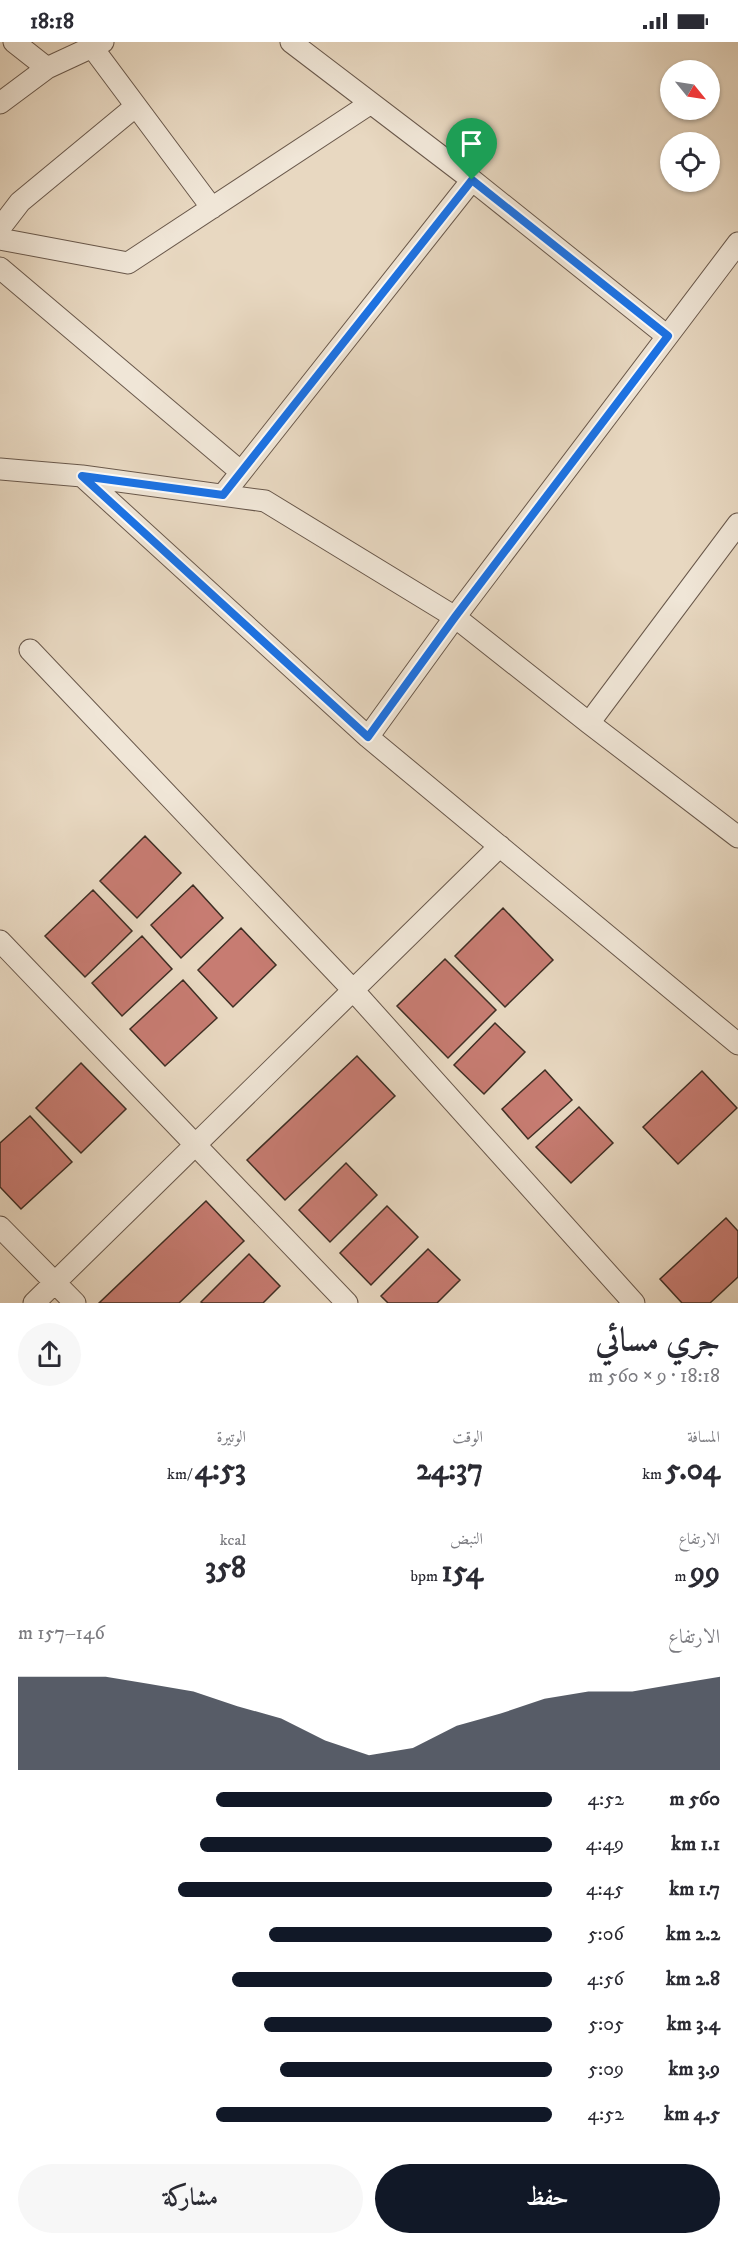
<!DOCTYPE html>
<html lang="ar">
<meta charset="utf-8">
<style>
body{margin:0;font-family:"IM FELL DW Pica",Amiri,serif;background:#f7f7f7;color:#2b2b33;direction:rtl;height:100vh;display:flex;flex-direction:column;font-size:22px;white-space:nowrap}
*{box-sizing:border-box;margin:0}
p{font-size:20px;color:#7c7c81}
.icon{flex:none;width:33px;height:33px;fill:none;stroke:currentColor;stroke-width:2;stroke-linecap:round;stroke-linejoin:round}
.map{position:relative;height:1261px;overflow:hidden;direction:ltr}
.side{display:flex;flex-direction:column;background:#fff;flex:1}
.side>*{flex:none}
.needle{width:39px;rotate:120deg}
.tools{position:absolute;left:660px;top:18px;display:grid;gap:12px}
.tools a{display:grid;place-items:center;width:60px;height:60px;border-radius:50%;background:#fff;box-shadow:0 2px 4px #0004;font-size:30px}
.pin{position:absolute;display:grid;place-items:center;width:51px;height:51px;color:#fff;margin:-62px -26px;border-radius:50% 50% 50% 0;rotate:-45deg;box-shadow:0 0 6px #0007}
.pin .icon{rotate:45deg}
.round{display:grid;place-items:center;flex:none;width:63px;height:63px;border-radius:32px;background:#f7f7f7}
.overview{display:flex;align-items:center;justify-content:space-between;height:102px;padding:0 18px}
h1{font-size:33px;font-weight:800;line-height:45px}
.figures{display:grid;grid-template-columns:repeat(3,1fr);gap:9px;height:102px;padding:6px 18px}
.figures div{display:grid;align-content:center}
.figures b{font-size:30px;font-weight:800}
.figures small{font-size:16px;font-weight:400}
.figures p{font-size:16px}
.chart{height:168px;padding:12px 18px}
.chart p{display:flex;justify-content:space-between}
.chart svg{width:100%;height:108px;margin-top:6px;fill:#111827;opacity:.7}
.action{display:flex;gap:12px;margin-top:auto;padding:12px 18px}
.action a{flex:1;height:69px;border-radius:36px;background:#111827;color:#fff;font-size:24px;font-weight:800;line-height:69px;text-align:center}
.action a+a{background:#f7f7f7;color:#2b2b33}
ul{padding:0 18px;list-style:none;font-size:20px}
li{display:grid;grid-template-columns:96px 72px 1fr;align-items:center;height:45px}
li i{height:15px;border-radius:8px;background:#111827}
.status{display:flex;justify-content:space-between;align-items:center;height:42px;padding:0 30px;background:#fff;direction:ltr}
.status svg{height:16px;fill:currentColor}
.map>svg:first-child{display:block}
.building{fill:#c77c72;stroke:#3f2e24;stroke-width:1.5}
.lines{fill:none;stroke-linecap:round;stroke-linejoin:round}
.minor-casing{stroke:#69584b;stroke-width:23}
.minor{stroke:#f0e6d7;stroke-width:21}
.route-casing{stroke:#fff;stroke-width:12}
.route{stroke:#1a73e8;stroke-width:8}
</style>
<div class="status"><b>18:18</b><svg viewBox="0 0 49 12"><path d="M0 12V9h3v3zM5 12V6h3v6zM10 12V3h3v9zM15 12V0h3v12zM26 1h20v11H26zM47 4h2v5h-2z"/></svg></div>
<div class="map">
<svg width="738" height="1261" viewBox="0 0 738 1261">
<rect width="100%" height="100%" fill="#e8d8c1"/>
<filter id="stains"><feTurbulence type="fractalNoise" baseFrequency=".00333" numOctaves="4"/><feColorMatrix values="0 0 0 0 .2 0 0 0 0 .09 0 0 0 0 .02 0 0 0 .5 -.17"/></filter>
<radialGradient id="worn" r=".72"><stop offset=".6" stop-color="#630" stop-opacity="0"/><stop offset="1" stop-color="#630" stop-opacity=".3"/></radialGradient>
<path class="building" d="M145,794L181,831L137,876L100,839Z
M193,843L223,876L181,916L151,883Z
M93,848L132,889L85,935L45,894Z
M503,866L553,918L505,965L455,914Z
M241,886L276,923L233,965L198,928Z
M142,894L172,927L122,974L92,941Z
M445,917L496,968L448,1016L397,964Z
M183,938L217,976L165,1024L130,987Z
M495,981L525,1010L484,1052L454,1023Z
M357,1014L395,1054L285,1158L247,1118Z
M81,1021L126,1067L81,1111L36,1066Z
M545,1028L572,1058L528,1097L502,1067Z
M702,1029L737,1066L678,1122L643,1085Z
M579,1065L613,1101L571,1141L536,1105Z
M30,1074L72,1120L21,1167L0,1145V1101Z
M346,1121L377,1153L330,1200L299,1168Z
M206,1159L244,1199L179,1261H99Z
M387,1164L418,1195L371,1243L340,1211Z
M726,1176L738,1189V1235L710,1261H682L660,1237Z
M428,1207L460,1238L437,1261H388L381,1254Z
M249,1212L280,1244L263,1261H203L201,1260Z"/>
<g class="lines">
<g class="minor-casing">
<path id="minor" d="M14,0L47,26
M291,0L472,138L667,294
M92,5L212,166
M0,61L47,26L103,0
M0,186L20,160L136,64
M0,197L128,221L371,61
M0,226L241,430
M0,427L82,434L265,459L455,575L589,681L738,795
M82,434L368,695L738,1002
M223,453L472,138
M30,608L353,948L634,1261
M589,681L738,482
M368,695L455,575L738,201
M0,899L347,1261
M0,1185L75,1261
M34,1261L500,804"/>
</g>
<use href="#minor" class="minor"/>
</g>
<g class="lines">
<g class="route-casing">
<path id="route" d="M472,138L668,294L455,575L368,695L82,434L223,453Z"/>
</g>
<use href="#route" class="route"/>
</g>
<rect width="100%" height="100%" filter="url(#stains)"/>
<rect width="100%" height="100%" fill="url(#worn)"/>
</svg>
<div class="tools">
<a><svg class="needle" viewBox="-14 -14 28 28"><path d="M0-13l5 13h-10z" fill="#e53935"/><path d="M0 13l5-13h-10z" fill="#7c7c81"/></svg></a>
<a><svg class="icon" aria-label="locate" viewBox="0 0 24 24"><circle cx="12" cy="12" r="6"/><path d="M12 2v4M12 18v4M2 12h4M18 12h4"/></svg></a>
</div>
<div class="pin" style="left:472px;top:138px;background:#1e9e55"><svg class="icon" aria-label="arrive" viewBox="0 0 24 24"><path d="M6 21V4h12l-3 4 3 4H6"/></svg></div>
</div>
<section class="side">
<div class="overview"><div><h1>جري مسائي</h1><p>18:18 · 9 × 560 m</p></div><a class="round"><svg class="icon" aria-label="share" viewBox="0 0 24 24"><path d="M12 15V3M7 8l5-5 5 5M5 13v7h14v-7"/></svg></a></div>
<div class="figures">
<div><p>المسافة</p><b>5.04<small> km</small></b></div>
<div><p>الوقت</p><b>24:37</b></div>
<div><p>الوتيرة</p><b>4:53<small> /km</small></b></div>
</div>
<div class="figures">
<div><p>الارتفاع</p><b>99<small> m</small></b></div>
<div><p>النبض</p><b>154<small> bpm</small></b></div>
<div><p>kcal</p><b>358</b></div>
</div>
<div class="chart"><p><span>الارتفاع</span>146–157 m</p>
<svg viewBox="0 0 160 44" preserveAspectRatio="none"><path d="M0 44V6L10 6L20 6L30 9L40 12L50 18L60 23L70 32L80 38L90 35L100 26L110 21L120 15L130 12L140 12L150 9L160 6V44z"/></svg>
</div>
<ul>
<li><b>560 m</b>4:52<i style="width:63%"></i></li>
<li><b>1.1 km</b>4:49<i style="width:66%"></i></li>
<li><b>1.7 km</b>4:45<i style="width:70%"></i></li>
<li><b>2.2 km</b>5:06<i style="width:53%"></i></li>
<li><b>2.8 km</b>4:56<i style="width:60%"></i></li>
<li><b>3.4 km</b>5:05<i style="width:54%"></i></li>
<li><b>3.9 km</b>5:09<i style="width:51%"></i></li>
<li><b>4.5 km</b>4:52<i style="width:63%"></i></li>
</ul>
<div class="action"><a>حفظ</a><a>مشاركة</a></div>
</section>
